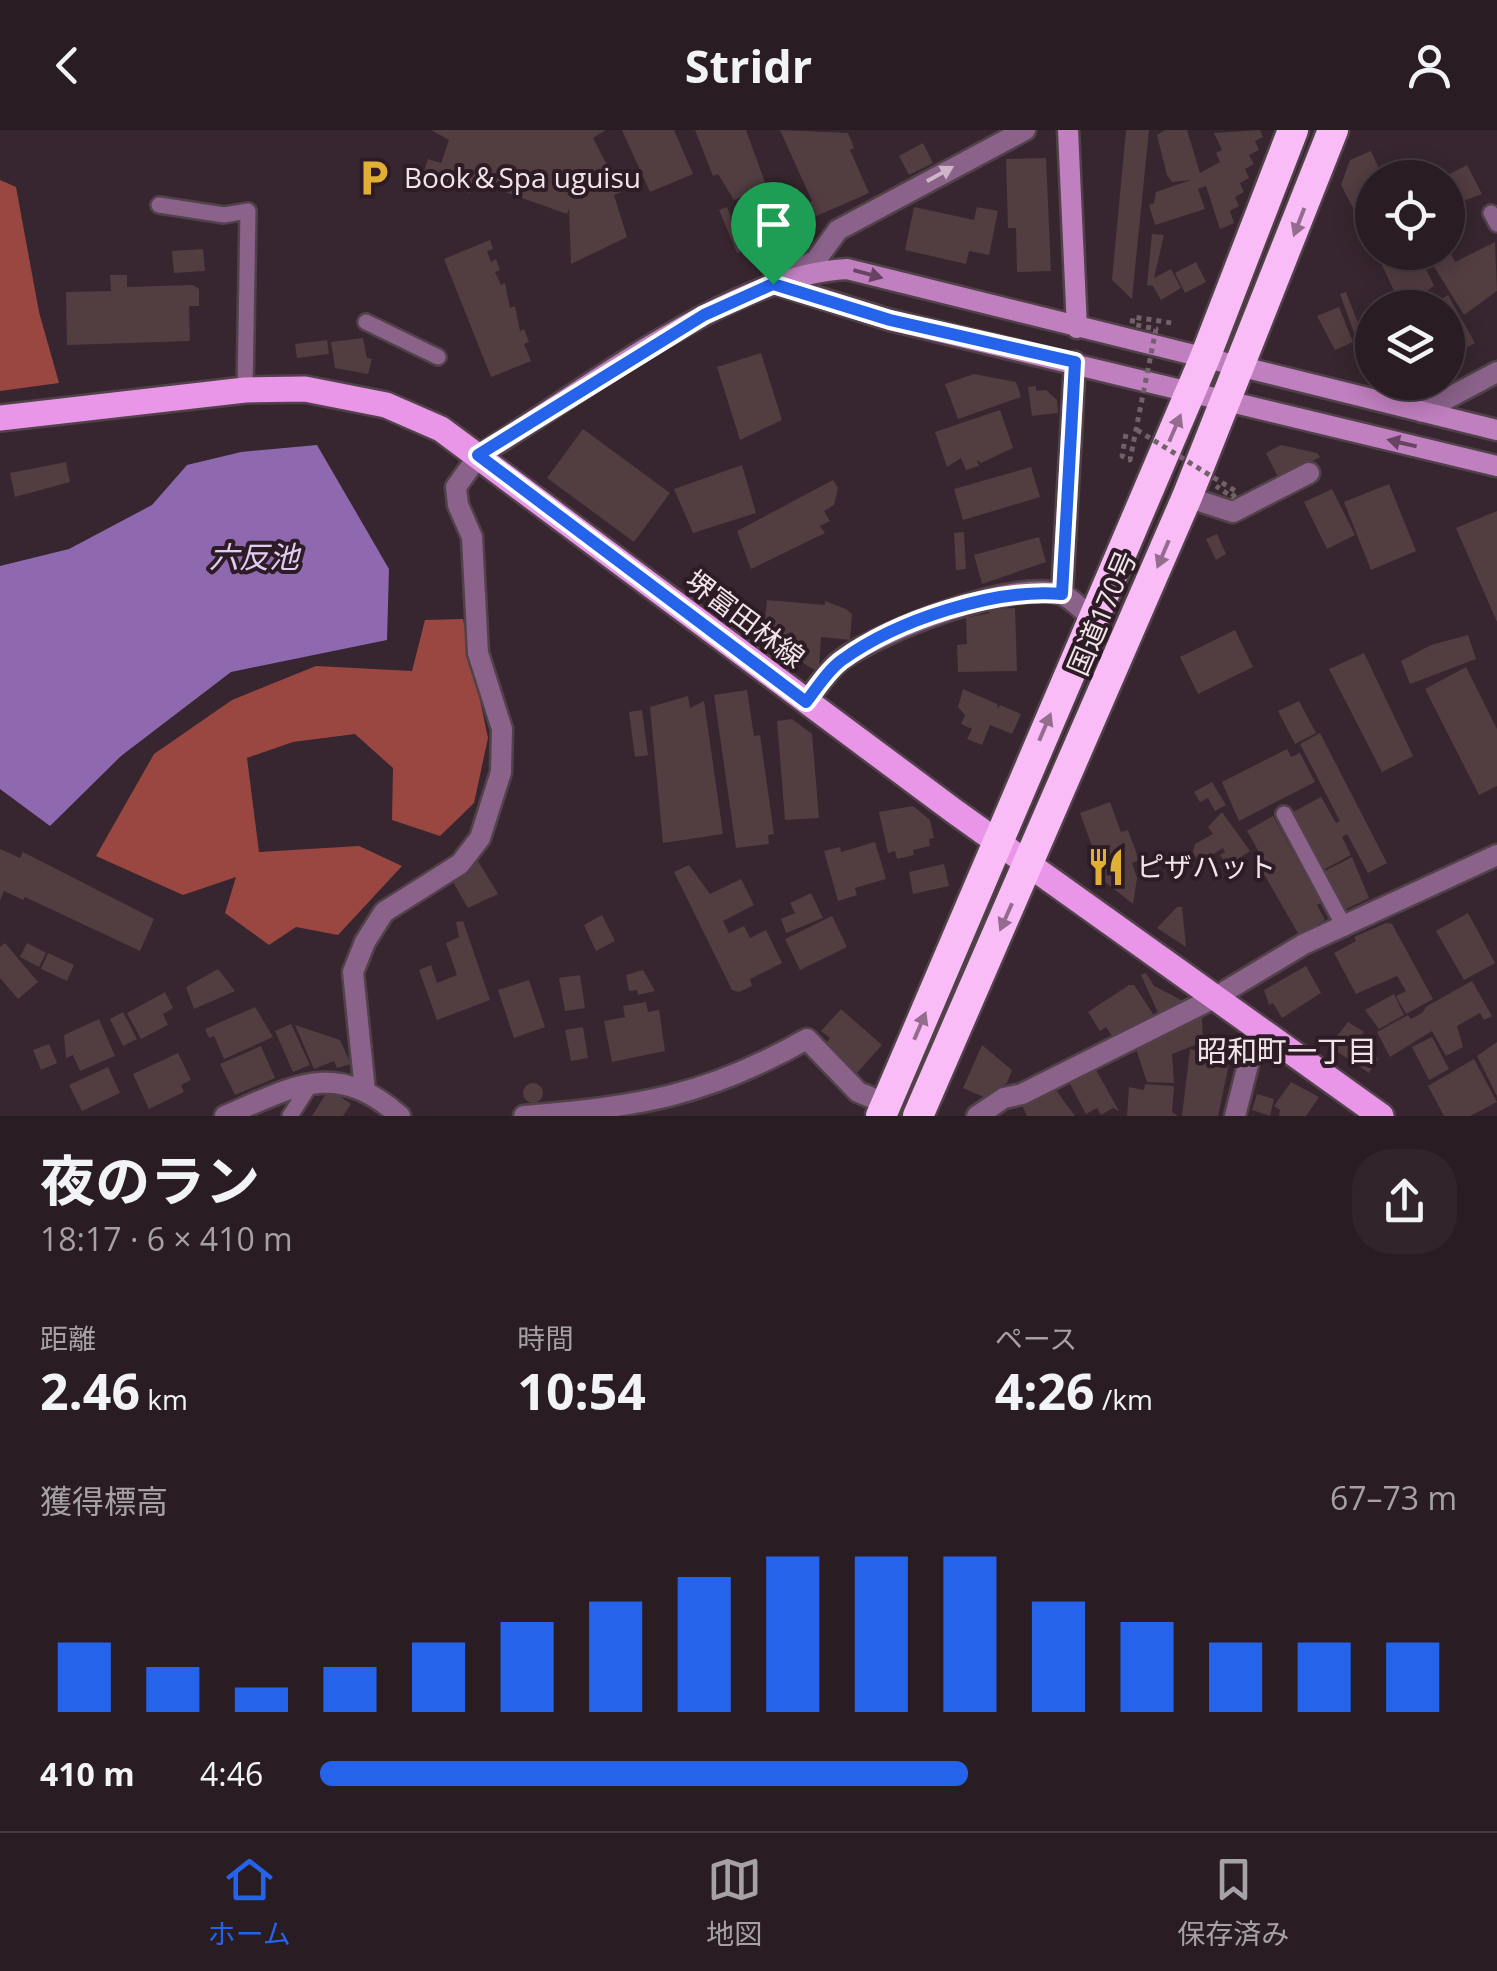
<!DOCTYPE html>
<html lang="ja">
<meta charset="utf-8">
<style>
body{margin:0;font-family:"Open Sans","Noto Sans JP",sans-serif;background:#31252b;color:#f1f3f6;height:100vh;display:flex;flex-direction:column;font-size:38px;white-space:nowrap}
*{box-sizing:border-box;margin:0}
p{font-size:32px;color:#a5a1a6}
.icon{flex:none;width:55px;height:55px;fill:none;stroke:currentColor;stroke-width:2;stroke-linecap:round;stroke-linejoin:round}
.map{position:relative;height:986px;overflow:hidden}
.drawer{display:flex;flex-direction:column;background:#291c23;flex:1}
.drawer>*{flex:none}
.tools{position:absolute;left:1355px;top:30px;display:grid;gap:20px}
.tools a{display:grid;place-items:center;width:110px;height:110px;border-radius:50%;background:#291c23;box-shadow:0 5px 25px #0003,0 0 0 2px #453a41;font-size:50px}
.pin{position:absolute;display:grid;place-items:center;width:85px;height:85px;color:#fff;margin:-102px -42px;border-radius:50% 50% 50% 0;rotate:-45deg;box-shadow:0 0 10px #0007}
.pin .icon{rotate:45deg}
.round{display:grid;place-items:center;flex:none;width:105px;height:105px;border-radius:40px;background:#31252b}
.head{display:flex;align-items:center;justify-content:space-between;height:170px;padding:0 40px}
h1{font-size:55px;font-weight:700;line-height:75px}
.stats{display:grid;grid-template-columns:repeat(3,1fr);gap:15px;height:170px;padding:10px 40px}
.stats div{display:grid;align-content:center}
.stats b{font-size:50px;font-weight:700}
.stats small{font-size:28px;font-weight:400}
.stats p{font-size:28px}
.chart{height:280px;padding:20px 40px}
.chart p{display:flex;justify-content:space-between}
.chart svg{width:100%;height:180px;margin-top:10px;stroke:#2563eb;stroke-width:6}
ul{padding:0 40px;list-style:none;font-size:32px}
li{display:grid;grid-template-columns:160px 120px 1fr;align-items:center;height:75px}
li i{height:25px;border-radius:12px;background:#2563eb}
header{display:flex;justify-content:space-between;align-items:center;height:130px;padding:0 40px;background:#291c23;font-size:45px;font-weight:700}
.tab-bar{display:flex;justify-content:space-around;align-items:center;height:140px;border-top:2px solid #453a41;background:#291c23;font-size:28px;color:#a5a1a6}
.tab-bar a{display:grid;justify-items:center;gap:5px}
.tab-bar .active{color:#2563eb}
.map>svg:first-child{display:block}
.forest{fill:#9a4741}
.water{fill:#8e69b0}
.building{fill:#523d41}
.lines{fill:none;stroke-linecap:round;stroke-linejoin:round}
.lane-casing{stroke:#514149;stroke-width:20}
.street-casing{stroke:#514149;stroke-width:25}
.secondary-casing{stroke:#514149;stroke-width:25}
.primary-casing{stroke:#514149;stroke-width:30}
.highway-casing{stroke:#514149;stroke-width:35}
.lane{stroke:#8a628a;stroke-width:15}
.street{stroke:#8a628a;stroke-width:20}
.secondary{stroke:#c07fbf;stroke-width:20}
.primary{stroke:#e995e8;stroke-width:25}
.highway{stroke:#f9bcf7;stroke-width:30}
.path-bridge{stroke:#716169;stroke-width:5;stroke-dasharray:5 5;stroke-linecap:butt}
.oneway{fill:#ccb6c8}
.oneway2{fill:#936c8e}
.oneway3{fill:#684463}
.route-casing{stroke:#fff;stroke-width:20}
.route{stroke:#2563eb;stroke-width:12}
.labels{text-anchor:middle;stroke-width:8;stroke-linejoin:round;paint-order:stroke}
.poi-label{font-size:28px;fill:#f0e4e9;stroke:#2d1c25;text-anchor:start}
.street-label{font-size:28px;fill:#f0e4e9;stroke:#2d1c25}
.water-label{font-size:30px;font-style:italic;fill:#e0cdf4;stroke:#2d1c25}
.neighbourhood-label{font-size:30px;fill:#f0e4e9;stroke:#2d1c25}
</style>
<header><svg class="icon" aria-label="back" viewBox="0 0 24 24"><path d="M15 5l-7 7 7 7"/></svg>Stridr<svg class="icon" aria-label="person" viewBox="0 0 24 24"><circle cx="12" cy="8" r="4"/><path d="M4 21q1-7 8-7t8 7"/></svg></header>
<div class="map">
<svg width="1497" height="986" viewBox="0 0 1497 986">
<rect width="100%" height="100%" fill="#37262f"/>
<path class="forest" d="M0,50L16,57L39,182L59,253L0,261Z
M463,489L488,608L474,673L440,706L392,690L393,638L355,604L293,612L247,628L259,722L359,716L402,736L338,805L296,797L269,815L225,783L236,747L183,765L96,726L154,624L232,570L316,536L412,541L425,490Z"/>
<path class="water" d="M317,315L389,439L387,510L231,542L121,626L50,696L0,659V436L69,419L152,375L187,335L241,322Z"/>
<path class="building" d="M431,0H606L593,8L621,62L614,65L627,107L571,134L569,79L567,84L474,51L470,63L422,47L428,29L441,33L449,10Z
M622,0H674L693,44L650,62Z
M695,0H746L767,58L734,70L718,44L713,46Z
M780,0L848,3L854,18L850,20L869,63L812,88L805,75L812,71Z
M1126,0H1149L1132,169L1112,150Z
M1165,0H1187L1200,43L1220,32L1216,23L1222,20L1214,3L1260,0L1263,7L1255,11L1259,20L1249,25L1254,34L1245,39L1249,48L1240,53L1244,62L1235,67L1239,76L1230,81L1234,93L1220,99L1206,56L1198,59L1205,79L1155,95L1149,75L1154,73L1156,62L1191,50L1172,52L1167,45L1157,5Z
M923,13L933,33L909,45L899,26Z
M1371,21L1383,48H1372V114L1341,55L1350,30Z
M1046,28L1051,141L1017,142L1016,98H1008L1006,29Z
M1467,35L1482,64L1450,76L1454,84L1448,87V45Z
M727,77L744,121L737,123L719,80Z
M914,77L974,90L977,77L998,81L989,125L969,121L966,134L905,120Z
M1152,104L1164,105L1154,148L1171,139L1181,158L1161,170L1153,156L1147,155Z
M490,110L493,119L487,121L491,132L496,129L500,140L495,142L501,155L505,153L510,178L515,176L520,201L524,199L529,212L524,214L531,231L491,247L444,129Z
M1495,112L1497,161L1464,185L1425,122H1450L1455,132Z
M203,119L205,141L174,143L172,121Z
M1376,122H1418L1434,156L1402,178Z
M1196,132L1206,152L1185,163L1175,143Z
M110,145H127V157L193,155L199,159V176H189L190,211L67,215L66,162L111,161Z
M1346,162L1364,209L1357,211L1340,164Z
M1448,165L1475,213L1448,228V178H1426Z
M1339,177L1353,212L1335,220L1317,186Z
M363,208L367,228L372,229L368,244L335,238L331,212Z
M327,210L329,224L297,228L295,214Z
M761,223L782,290L740,310L717,237Z
M974,244L1016,252L1021,267L958,289L945,254Z
M1036,256V261L1046,260L1057,270L1058,283L1032,286L1028,257Z
M1000,280L1013,318L981,333L977,330L979,336L966,340L961,328L947,337L935,302Z
M583,299L670,363L634,412L547,348Z
M1281,315L1317,323L1320,327L1279,349L1266,323Z
M66,332L70,352L15,367L10,343Z
M742,335L756,383L693,403L674,359Z
M1031,337L1040,367L963,390L954,359Z
M833,350L838,358L834,375L824,381L830,391L820,396L825,403L751,439L737,401Z
M1389,354L1416,421L1371,440L1344,372Z
M1332,359L1355,405L1327,419L1304,372Z
M1497,381V492L1456,398Z
M964,402L966,439L956,440L954,403Z
M1217,404L1226,424L1216,430L1206,409Z
M1039,407L1046,432L982,454L974,425Z
M767,470L825,475V471L846,479L852,484L850,510L821,507L819,539H813L763,509Z
M1015,478L1017,541L958,542L957,515L967,514L966,488L989,483V479Z
M1235,500L1253,537L1198,564L1180,527Z
M1468,505L1476,529L1410,554L1401,531L1431,515Z
M1364,523L1413,626L1382,642L1329,539Z
M1466,537L1497,599V656L1479,665L1425,559Z
M963,559L997,574L998,579L1000,575L1021,584L1012,604L990,595L982,615L967,609L972,599L961,594L965,585L958,577Z
M747,560L754,606L760,605L774,704L768,705L769,714L736,718L714,565Z
M688,566L690,578L704,571L723,704L663,713L650,577Z
M1299,571L1316,603L1295,614L1278,581Z
M642,580L648,625L635,627L629,582Z
M792,589L812,604L819,688L785,690L777,591Z
M1320,603L1387,733L1368,743L1347,704L1342,707L1351,725L1323,740L1293,682L1321,667L1336,693L1340,691L1300,614Z
M1287,619L1291,627L1300,623L1315,652L1239,691L1222,652Z
M1212,652L1226,675L1215,681L1208,668L1200,672L1194,662Z
M1110,672L1121,702L1128,700L1139,730L1132,733L1137,748L1133,774L1105,752L1080,683Z
M913,676L930,690L934,708L929,709L930,716L913,720L914,725L897,729L895,721L888,723L879,682Z
M1222,682L1250,721L1227,736L1220,725L1225,722L1223,718L1199,733L1193,722L1195,714L1213,704L1208,697Z
M1273,686L1321,773L1317,775L1325,790L1299,805L1260,737L1266,734L1247,701Z
M875,712L886,749L855,758L857,765L838,771L824,721L840,717L841,722Z
M0,719L20,728L23,722L154,789L140,821L25,767L23,770L4,761L0,771Z
M1352,727L1369,768L1344,780L1323,742Z
M478,731L498,764L468,778L453,752Z
M944,734L949,756L913,764L909,742Z
M689,735L710,764L741,749L754,775L723,791L729,803L744,796L750,808L766,800L782,833L750,849L752,856L739,862L732,860L674,742Z
M811,763L823,788L786,803L781,789L795,783L790,773Z
M1177,777H1182L1186,817L1157,798Z
M1468,783L1495,833L1464,850L1436,801Z
M602,785L615,811L596,821L584,795Z
M832,786L847,817L800,840L785,809Z
M463,791L490,870L437,890L419,840L431,835L437,853L457,845L446,813L459,807L456,792Z
M1386,793L1392,794L1433,869L1406,884L1396,866L1406,861L1397,846L1356,864L1334,823L1356,811L1354,807Z
M5,813L38,852L18,869L0,848V817Z
M27,813L46,823L39,837L20,827Z
M48,823L74,835L67,851L41,839Z
M1306,836L1321,863L1282,888L1273,873L1269,875L1264,860Z
M218,839L235,861L194,879L186,857Z
M643,840L655,861L638,865L637,860L629,861L626,845Z
M1146,843L1154,856L1185,872L1159,885L1141,845Z
M580,845L585,878L565,881L559,848Z
M529,850L545,897L514,908L498,860Z
M1472,851L1492,886L1484,890L1480,883L1457,896L1463,917L1446,926L1432,901L1390,927L1377,902L1408,885L1411,889L1422,883L1427,876Z
M1129,855H1134L1153,884L1114,909L1106,897L1100,901L1088,882Z
M165,862L173,878L163,884L168,895L141,909L127,883Z
M1394,864L1404,885L1379,899L1365,880Z
M646,872L648,882L659,880L665,921L612,932L604,891L625,887L623,876Z
M255,877L273,907L224,929L214,906L209,908L205,899Z
M841,879L882,915L857,943L825,915L830,908L821,901Z
M123,882L137,909L123,916L110,889Z
M1202,887L1203,912L1172,924L1174,953L1147,952L1135,916Z
M99,889L115,926L80,941L73,925L66,928L64,905Z
M1348,892L1364,902L1359,909L1378,929L1369,943L1329,916Z
M291,894L310,935L293,942L275,901Z
M295,895L340,910L351,934L337,938L334,931L314,939Z
M583,897L588,928L571,931L565,900Z
M1432,907L1449,939L1429,950L1412,917Z
M1497,912V966L1477,926Z
M49,914L57,933L41,940L33,920Z
M982,915L1012,940L1007,953L986,968L963,958Z
M261,916L275,948L235,965L220,934Z
M1190,919L1230,929L1218,986H1182Z
M178,923L191,950L181,955L184,962L149,979L133,944Z
M1474,929L1497,972L1470,986H1444L1428,956Z
M108,937L120,963L82,981L69,955Z
M1095,938L1119,981L1113,978L1101,985L1097,978L1086,984L1069,952Z
M1291,952L1319,967L1306,986H1279L1280,980L1274,976Z
M523 963a10 10 0 1 1 20 0a10 10 0 1 1-20 0Z
M1145,954L1174,956L1172,982L1178,986H1127L1129,957L1144,960Z
M329,959L351,974L343,986H312Z
M1055,959L1075,986H1027L1022,975Z
M1257,964L1274,969L1270,986L1252,980Z"/>
<g class="lines">
<g class="lane-casing">
<path id="lane" d="M159,75L224,85L248,81L245,260
M1491,83L1497,94
M366,192L438,227
M1284,684L1345,798
M290,986L311,953"/>
</g>
<g class="street-casing">
<path id="street" d="M783,148L816,130L838,100L1025,0
M1422,282L1497,242
M1187,367L1233,382L1309,343
M1062,464L1075,232
M806,571C817,558 828,540 841,530C881,501 1014,449 1061,464C1072,468 1083,481 1092,488
M365,961L353,842L365,812L384,782L460,734L480,708L501,642L502,599L478,523L472,407L458,375L456,357L479,325
M225,986C295,956 335,929 400,986
M524,986C640,976 704,967 807,909L858,962L887,974
M977,986L1004,968L1022,964L1214,868L1304,814L1497,725
M1235,986L1252,919L1266,906"/>
</g>
<g class="secondary-casing">
<path id="secondary" d="M1068,0L1077,198
M775,154L890,190L1497,336
M479,325C579,265 731,144 847,139L1497,300"/>
</g>
<g class="primary-casing">
<path id="primary" d="M0,288L245,260L305,259L386,275L441,299L954,681L1381,986"/>
</g>
<g class="highway-casing">
<path id="highway" d="M881,986L1204,230L1293,0
M918,986L1187,367L1333,0"/>
</g>
<use href="#lane" class="lane"/>
<use href="#street" class="street"/>
<use href="#secondary" class="secondary"/>
<use href="#primary" class="primary"/>
<use href="#highway" class="highway"/>
<path class="path-bridge" d="M1137,300L1237,362L1232,367L1216,356
M1126,304L1122,326L1130,330L1156,199L1132,194L1133,187L1172,193"/>
</g>
<defs><path id="oneway-solid" d="M-6-.8H1V-3.2L6.5 0L1 3.2V.8H-6Z" transform="scale(2.5)"/></defs>
<use class="oneway" href="#oneway-solid" transform="translate(940 44) rotate(-29)"/>
<g class="oneway2">
<use href="#oneway-solid" transform="translate(1299 92) rotate(111)"/>
<use href="#oneway-solid" transform="translate(1175 298) rotate(-67)"/>
<use href="#oneway-solid" transform="translate(1163 424) rotate(113)"/>
<use href="#oneway-solid" transform="translate(1045 597) rotate(-67)"/>
<use href="#oneway-solid" transform="translate(1006 787) rotate(114)"/>
<use href="#oneway-solid" transform="translate(920 896) rotate(-67)"/>
</g>
<g class="oneway3">
<use href="#oneway-solid" transform="translate(868 144) rotate(15)"/>
<use href="#oneway-solid" transform="translate(1402 313) rotate(-167)"/>
</g>
<g class="lines">
<g class="route-casing">
<path id="route" d="M773,154L890,190L1075,232L1062,464C995,458 897,490 842,530C828,540 817,558 806,572L478,325L704,185Z"/>
</g>
<use href="#route" class="route"/>
</g>
<defs>
<g id="parking-bare" transform="scale(3)"><path d="M-3.5-5.5H1a3.5 3.5 0 0 1 0 7H-1V5.5H-3.5ZM-1-3.4V-.6H.8a1.4 1.4 0 0 0 0-2.8Z" fill="#e1af34" stroke="#2d1c25" stroke-width="2.5" paint-order="stroke"/></g>
<g id="restaurant-bare" transform="scale(3)"><path d="M-5-6h1v4h1v-4h1v4h1v-4h1v5L-1.5 .5V6h-2V.5L-5-1ZM5-6V6H3V1.5H1.5Q1.5-4 5-6Z" fill="#e1af34" stroke="#2d1c25" stroke-width="2.5" paint-order="stroke"/></g>
</defs>
<g fill-rule="evenodd">
<use href="#parking-bare" x="374" y="48"/>
<use href="#restaurant-bare" x="1106" y="737"/>
</g>
<g class="labels">
<g class="poi-label">
<text x="404" y="58">Book＆Spa uguisu</text>
<text x="1136" y="747">ピザハット</text>
</g>
<g class="street-label">
<text transform="translate(1102 483) rotate(-67)" y="10">国道170号</text>
<text transform="translate(745 489) rotate(37)" y="10">堺富田林線</text>
</g>
<g class="water-label">
<text x="254" y="438">六反池</text>
</g>
<g class="neighbourhood-label">
<text x="1287" y="932">昭和町一丁目</text>
</g>
</g>
</svg>
<div class="tools">
<a><svg class="icon" aria-label="locate" viewBox="0 0 24 24"><circle cx="12" cy="12" r="6"/><path d="M12 2v4M12 18v4M2 12h4M18 12h4"/></svg></a>
<a><svg class="icon" aria-label="layers" viewBox="0 0 24 24"><path d="M12 4l9 5-9 5-9-5zM3 14l9 5 9-5"/></svg></a>
</div>
<div class="pin" style="left:773px;top:154px;background:#1e9e55"><svg class="icon" aria-label="arrive" viewBox="0 0 24 24"><path d="M6 21V4h12l-3 4 3 4H6"/></svg></div>
</div>
<section class="drawer">
<div class="head"><div><h1>夜のラン</h1><p>18:17 · 6 × 410 m</p></div><a class="round"><svg class="icon" aria-label="share" viewBox="0 0 24 24"><path d="M12 15V3M7 8l5-5 5 5M5 13v7h14v-7"/></svg></a></div>
<div class="stats">
<div><p>距離</p><b>2.46<small> km</small></b></div>
<div><p>時間</p><b>10:54</b></div>
<div><p>ペース</p><b>4:26<small> /km</small></b></div>
</div>
<div class="chart"><p><span>獲得標高</span>67–73 m</p>
<svg viewBox="0 0 160 44" preserveAspectRatio="none"><path d="M5 44V27M15 44V33M25 44V38M35 44V33M45 44V27M55 44V22M65 44V17M75 44V11M85 44V6M95 44V6M105 44V6M115 44V17M125 44V22M135 44V27M145 44V27M155 44V27"/></svg>
</div>
<ul>
<li><b>410 m</b>4:46<i style="width:57%"></i></li>
</ul>
</section>
<nav class="tab-bar">
<a class="active"><svg class="icon" aria-label="home" viewBox="0 0 24 24"><path d="M3 11l9-7 9 7M6 9v11h12V9"/></svg>ホーム</a>
<a><svg class="icon" aria-label="map" viewBox="0 0 24 24"><path d="M3 6l6-2 6 2 6-2v14l-6 2-6-2-6 2zM9 4v14M15 6v14"/></svg>地図</a>
<a><svg class="icon" aria-label="saved" viewBox="0 0 24 24"><path d="M7 4h10v16l-5-4-5 4z"/></svg>保存済み</a>
</nav>
